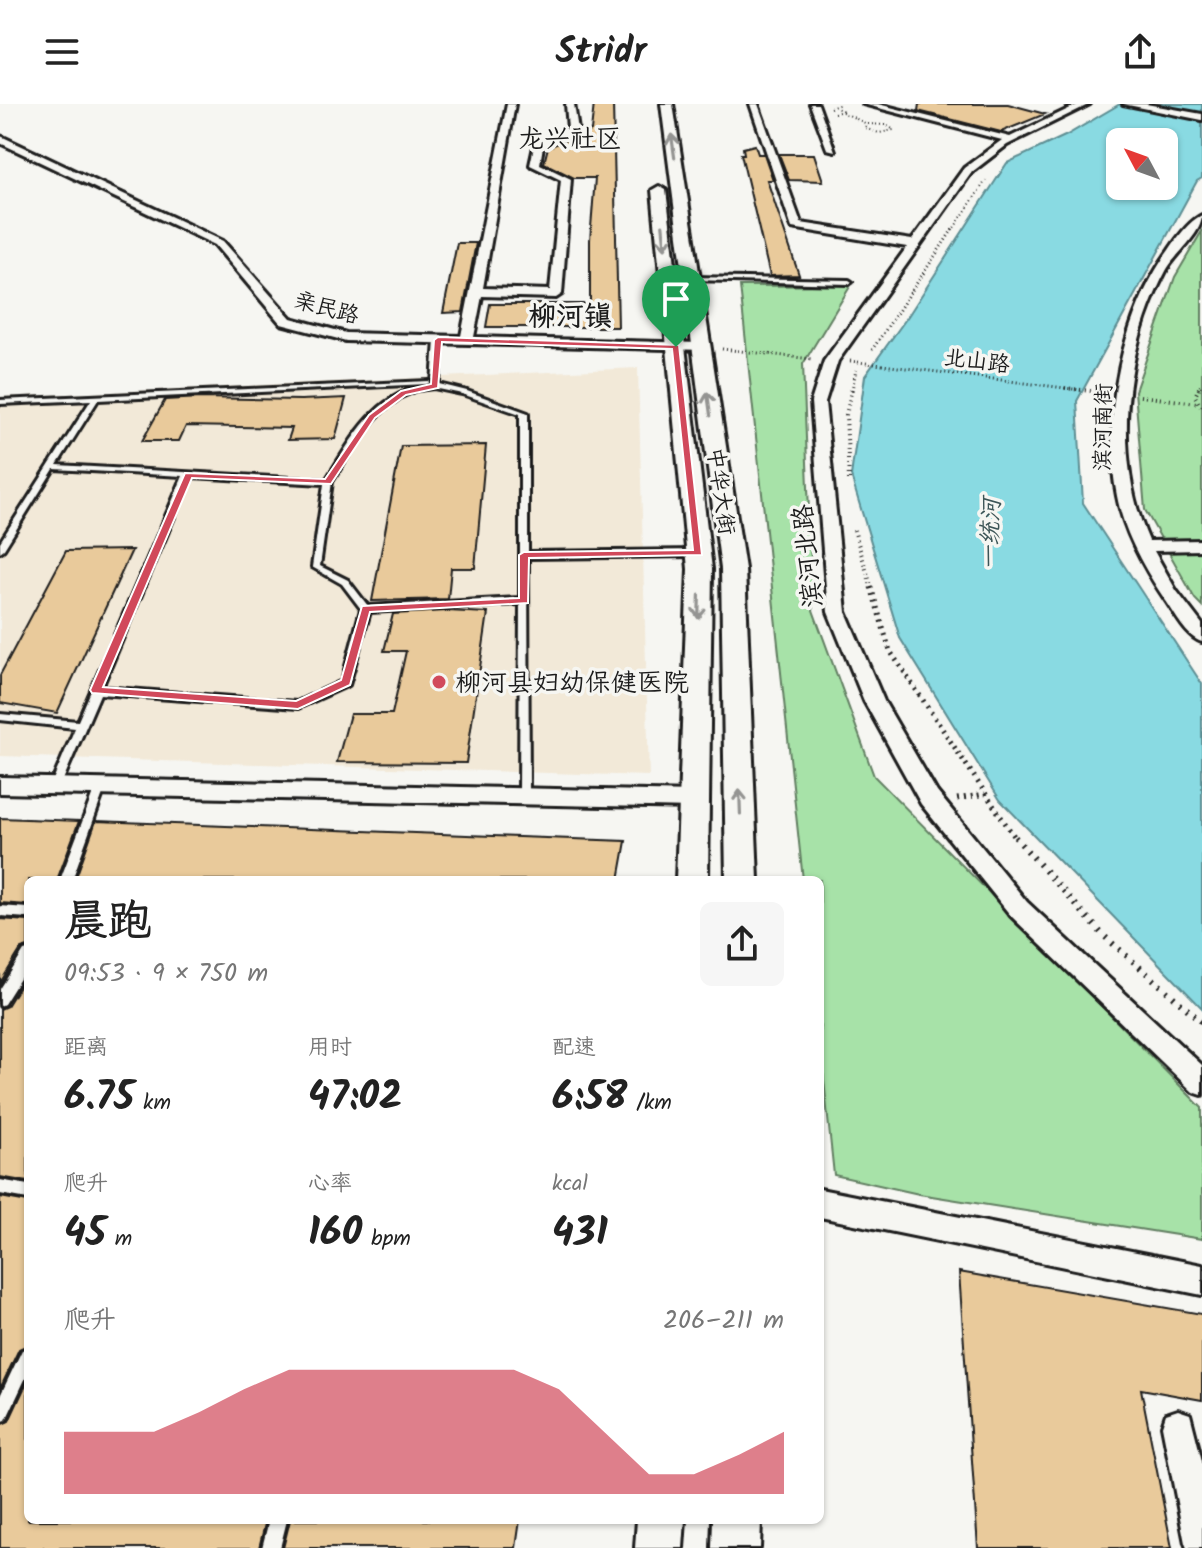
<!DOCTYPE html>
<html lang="zh">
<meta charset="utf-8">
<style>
body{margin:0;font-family:Kalam,"LXGW WenKai TC",sans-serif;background:#f6f6f6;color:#222;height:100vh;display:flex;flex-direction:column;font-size:30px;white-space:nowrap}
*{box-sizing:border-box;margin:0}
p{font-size:26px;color:#767676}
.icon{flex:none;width:44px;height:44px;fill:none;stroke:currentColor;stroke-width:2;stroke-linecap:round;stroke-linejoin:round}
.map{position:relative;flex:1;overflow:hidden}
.panel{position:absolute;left:24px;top:772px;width:800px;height:648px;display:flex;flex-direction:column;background:#fff;border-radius:12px;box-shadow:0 2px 6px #0004}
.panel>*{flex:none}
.needle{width:52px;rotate:311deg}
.tools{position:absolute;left:1106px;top:24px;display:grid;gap:16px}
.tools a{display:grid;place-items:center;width:72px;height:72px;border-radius:12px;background:#fff;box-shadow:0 2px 6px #0004;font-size:40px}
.pin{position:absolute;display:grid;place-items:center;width:68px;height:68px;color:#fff;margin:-82px -34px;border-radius:50% 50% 50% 0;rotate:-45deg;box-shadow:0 0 8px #0007}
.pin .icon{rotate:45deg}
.round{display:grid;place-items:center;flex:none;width:84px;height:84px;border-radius:12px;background:#f6f6f6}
.headline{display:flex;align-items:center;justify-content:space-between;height:136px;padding:0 40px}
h1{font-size:44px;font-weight:600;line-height:60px}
.figures{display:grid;grid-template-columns:repeat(3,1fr);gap:12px;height:136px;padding:8px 40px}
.figures div{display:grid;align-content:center}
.figures b{font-size:40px;font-weight:600}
.figures small{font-size:22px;font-weight:400}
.figures p{font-size:22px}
.chart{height:224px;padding:16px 40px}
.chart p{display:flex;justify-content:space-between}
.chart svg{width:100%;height:144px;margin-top:8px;fill:#d1495b;opacity:.7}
header{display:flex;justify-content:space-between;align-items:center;height:104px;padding:0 40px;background:#fff;font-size:36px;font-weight:600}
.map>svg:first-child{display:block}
.built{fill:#f2e9d8}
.green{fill:#a7e2a8;stroke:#627f62;stroke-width:2}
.water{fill:#89dae2;stroke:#5d8e93;stroke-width:2;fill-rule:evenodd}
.building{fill:#e9ca9b;stroke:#1c1c1c;stroke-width:2}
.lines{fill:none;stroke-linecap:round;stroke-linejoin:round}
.service-casing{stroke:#1c1c1c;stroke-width:6}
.minor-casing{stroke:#1c1c1c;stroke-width:6}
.tertiary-casing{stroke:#1c1c1c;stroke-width:6}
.secondary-casing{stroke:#1c1c1c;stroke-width:6}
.path-far4{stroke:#1c1c1c;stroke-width:2;stroke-dasharray:1 3;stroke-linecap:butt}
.path-far3{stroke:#1c1c1c;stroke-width:3;stroke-dasharray:1 3;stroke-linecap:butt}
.path-far2{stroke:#1c1c1c;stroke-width:4;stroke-dasharray:1 4;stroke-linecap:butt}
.path-far1{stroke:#1c1c1c;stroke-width:5;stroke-dasharray:2 5;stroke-linecap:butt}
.path{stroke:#1c1c1c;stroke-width:6;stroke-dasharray:2 7;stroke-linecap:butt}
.service{fill:#f6f6f2;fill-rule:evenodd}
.minor{fill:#f6f6f2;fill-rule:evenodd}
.tertiary{fill:#f6f6f2;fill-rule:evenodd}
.secondary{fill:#f6f6f2;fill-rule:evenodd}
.path-bridge-far1{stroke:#1c1c1c;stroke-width:3;stroke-dasharray:1 3;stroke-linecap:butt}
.path-bridge{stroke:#1c1c1c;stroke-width:4;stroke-dasharray:1 4;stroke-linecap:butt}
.oneway{stroke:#949492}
.route{fill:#d1495b;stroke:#fff;stroke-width:2;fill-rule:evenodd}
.poi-dot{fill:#d1495b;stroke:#f6f6f2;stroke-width:3}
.labels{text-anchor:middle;stroke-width:7;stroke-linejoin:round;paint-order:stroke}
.far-street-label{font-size:22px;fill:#1c1c1c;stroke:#f6f6f2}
.far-water-label{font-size:24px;font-style:italic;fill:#3d5557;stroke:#f6f6f2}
.far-quarter-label{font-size:26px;fill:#1c1c1c;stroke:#f6f6f2}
.street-label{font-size:26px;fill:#1c1c1c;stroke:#f6f6f2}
.poi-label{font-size:26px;fill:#1c1c1c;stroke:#f6f6f2;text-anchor:start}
.far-district-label{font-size:28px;font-weight:bold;fill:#1c1c1c;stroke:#f6f6f2}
</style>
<header><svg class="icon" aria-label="menu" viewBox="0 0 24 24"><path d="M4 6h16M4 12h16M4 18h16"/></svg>Stridr<svg class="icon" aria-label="share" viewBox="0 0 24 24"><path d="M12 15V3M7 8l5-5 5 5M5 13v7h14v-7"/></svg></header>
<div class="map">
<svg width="1202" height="1444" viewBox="0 0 1202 1444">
<rect width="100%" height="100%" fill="#f6f6f2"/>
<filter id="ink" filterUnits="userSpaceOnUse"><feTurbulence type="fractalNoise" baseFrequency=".0125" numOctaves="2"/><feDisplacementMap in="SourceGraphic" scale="16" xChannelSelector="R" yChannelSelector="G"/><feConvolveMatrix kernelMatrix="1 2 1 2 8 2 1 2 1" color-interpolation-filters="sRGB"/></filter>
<g filter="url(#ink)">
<path class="built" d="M638,264L649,672L0,652V293Z"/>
<path class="green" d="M1202,127V502L1195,495L1145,406L1135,287L1175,173Z
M851,181L803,260L813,506L874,672L1202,1004V1135L919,1090L834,1071L820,938V776H803L740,182Z"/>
<path class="water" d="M1120,0H1202V74L1197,77L1077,297L1083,399L1202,580V904L1000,696L900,534L851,372L865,272L908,212L1007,59L1067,31ZM1120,38H1164V82H1120Z"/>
<path class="building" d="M594,0H613L618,223H486L490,200H590V136L595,74H574L544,59L548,43L591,27Z
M919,0H1008L1045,10L1001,28L918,7Z
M755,41L758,50H764L773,76H767L799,171L770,172L741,50H744L743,44Z
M779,50H814L823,77L789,76Z
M457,139H476L463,208L443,209Z
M201,294L301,296L346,294L335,335L288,336L292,324L186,322L179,337H142L165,296Z
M486,341L475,464H451L448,495L372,497L401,342Z
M132,446L57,609L0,599V571L66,447Z
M447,507L488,509L466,659L337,658L350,610H392L406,547H384L393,510Z
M0,714L79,717L57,776H28V801L0,799Z
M96,717L626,737L619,776H75Z
M0,815L28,817V843L21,845L0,879Z
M28,868V1078L0,1073V905L7,902Z
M0,1093L28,1098V1241L19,1245L0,1285Z
M959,1168L1202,1210V1296L1141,1285L1172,1444H978Z
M28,1276V1416H266L259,1444H0V1321L9,1317Z
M290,1416H520L516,1444H283Z"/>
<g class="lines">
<g class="service-casing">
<path id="service" d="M692,173L849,176L852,178L849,180L690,176L689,175Z
M438,234L441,236L439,280L467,287L528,309V448L698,446L702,449L698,452L528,454L529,693L528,696H520L519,693L520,500L370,508L349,581L298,604L100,590L60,683L55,687L51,686L50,683L75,624L0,616V610L78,617L183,372L54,365L4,445L0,448V438L91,296L0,300V296L429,277L430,278L427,280L98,296L57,361L326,376C354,332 375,288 432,280L435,236ZM434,284L462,290L520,310V494L368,502L348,476L320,462L332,378L351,347L373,317L386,304L401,293L417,286ZM191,373L324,380L312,463L342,480L361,505L342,577L297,598L102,583Z
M100,680L105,684L72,776H60L95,684Z
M0,802L28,804V814L0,812Z
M28,846V862L4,900L0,902V885L24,847Z
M0,1076L28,1081V1095L0,1090Z
M28,1244V1269L6,1316L0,1318V1292L22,1246Z
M269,1416H287L280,1444H262Z"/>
</g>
<g class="minor-casing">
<path id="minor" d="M507,0H515L483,184L550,186L561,76L530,61L535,38L568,25L566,0H574L578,26L543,42L540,60L571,75L562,190L556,194L482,192L474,233L701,239L708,243L706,246L346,237L281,220L215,141L0,39V32L3,33L223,137L291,214L346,229L461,232Z
M750,0H758L801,119L912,136L964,64L1002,36L863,0H878L1010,33L1079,0H1090L1007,41L972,68L838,257L825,298L846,508L884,597L937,688L1027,798L1202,961V991L1193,988L1011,812L921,700L864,597L828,508L811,298L824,257L907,143L792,124Z
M810,0H818L835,47L827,45Z
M1202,111C1202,130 1176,149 1166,167C1124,246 1112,353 1149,437L1202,436V446L1154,447L1176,486L1202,520V538C1187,534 1175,510 1166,497C1145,466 1124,430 1117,392C1101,314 1122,210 1169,146C1177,134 1189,117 1202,111Z
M0,673L694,688L702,690L705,696L702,702L694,704L0,689Z
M820,1085L1202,1161V1191L820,1113Z
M1178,1306L1190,1310L1202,1357V1444H1187L1185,1439L1162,1322L1166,1310Z"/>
</g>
<g class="tertiary-casing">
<path id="tertiary" d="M1123,0H1146L1202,10V16Z"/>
</g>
<g class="secondary-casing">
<path id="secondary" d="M661,0H673L745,465L758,776H726L721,465Z
M659,82L666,86L712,465L708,776H676L688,465L652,86Z
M637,1416H685L683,1444H635Z
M713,1416H761L760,1444H712Z"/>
</g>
<path class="path-far4" d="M830,4L841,0
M842,8L867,20
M834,9L844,7L836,4
M868,20L886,21L894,26L879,29L864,24Z
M952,127L987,75"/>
<path class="path-far3" d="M722,245L812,255
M872,246L953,125
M852,286L856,266
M1198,286L1202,279"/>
<path class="path-far2" d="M1199,284L1195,292L1202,305
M1140,292L1197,299
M849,376L846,311L852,284
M854,426L872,485"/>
<path class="path-far1" d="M871,483L890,547L1016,735
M957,695L985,690"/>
<path class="path" d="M1015,733L1103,831L1202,918"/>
<use href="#service" class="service"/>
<use href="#minor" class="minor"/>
<use href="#tertiary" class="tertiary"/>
<use href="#secondary" class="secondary"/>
<path class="path-bridge-far1" d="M850,257L1081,286"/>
<path class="path-bridge" d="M1065,284L1099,288"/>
</g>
<defs><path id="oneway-shaft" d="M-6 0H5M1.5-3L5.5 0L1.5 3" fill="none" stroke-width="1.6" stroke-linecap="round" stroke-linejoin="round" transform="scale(2)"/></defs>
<g class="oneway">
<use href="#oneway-shaft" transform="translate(673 42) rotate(-98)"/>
<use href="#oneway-shaft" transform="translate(664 133) rotate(84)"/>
<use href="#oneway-shaft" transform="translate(709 300) rotate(-98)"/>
<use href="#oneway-shaft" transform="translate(699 503) rotate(92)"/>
<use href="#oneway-shaft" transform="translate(740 698) rotate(-92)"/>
</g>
</g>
<path class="route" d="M438,233L679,241L702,451L529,454L528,499L370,508L350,581L298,605L92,589L90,586L185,369L325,375L369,311L401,287L431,280L434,236ZM442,238L672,245L693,446L524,448L519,451V494L362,502L341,576L296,597L103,583L192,374L331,380L375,314L406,291L438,284Z"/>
<circle class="poi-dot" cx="439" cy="578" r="8"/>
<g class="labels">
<g class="far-street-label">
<text transform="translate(327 203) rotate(15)" y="8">亲民路</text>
<text transform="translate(977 256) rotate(7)" y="8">北山路</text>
<text transform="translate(1102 323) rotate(-89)" y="8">滨河南街</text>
<text transform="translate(722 387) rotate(82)" y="8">中华大街</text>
</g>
<g class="far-water-label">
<text transform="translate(990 430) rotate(-88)" y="8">一统河</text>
</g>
<g class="far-quarter-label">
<text x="570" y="43">龙兴社区</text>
</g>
<g class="street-label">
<text transform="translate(807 452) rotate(-96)" y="9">滨河北路</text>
</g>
<g class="poi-label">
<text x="455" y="587">柳河县妇幼保健医院</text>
</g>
<g class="far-district-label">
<text x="570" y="221">柳河镇</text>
</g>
</g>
</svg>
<div class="tools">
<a><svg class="needle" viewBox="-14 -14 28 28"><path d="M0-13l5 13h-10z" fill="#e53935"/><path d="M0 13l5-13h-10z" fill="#767676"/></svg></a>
</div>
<div class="pin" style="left:676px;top:243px;background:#1e9e55"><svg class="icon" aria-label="arrive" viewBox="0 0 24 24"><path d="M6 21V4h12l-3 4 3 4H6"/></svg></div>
<section class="panel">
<div class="headline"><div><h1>晨跑</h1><p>09:53 · 9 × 750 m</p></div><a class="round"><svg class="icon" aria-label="share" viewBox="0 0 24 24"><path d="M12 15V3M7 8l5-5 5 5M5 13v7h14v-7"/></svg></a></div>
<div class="figures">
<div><p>距离</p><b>6.75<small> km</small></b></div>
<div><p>用时</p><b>47:02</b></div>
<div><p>配速</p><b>6:58<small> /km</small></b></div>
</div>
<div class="figures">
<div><p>爬升</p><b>45<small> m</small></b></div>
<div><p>心率</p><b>160<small> bpm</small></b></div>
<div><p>kcal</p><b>431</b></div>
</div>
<div class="chart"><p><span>爬升</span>206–211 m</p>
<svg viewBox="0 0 160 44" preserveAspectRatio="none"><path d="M0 44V25L10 25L20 25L30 19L40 12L50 6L60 6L70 6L80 6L90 6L100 6L110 12L120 25L130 38L140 38L150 32L160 25V44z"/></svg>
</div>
</section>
</div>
